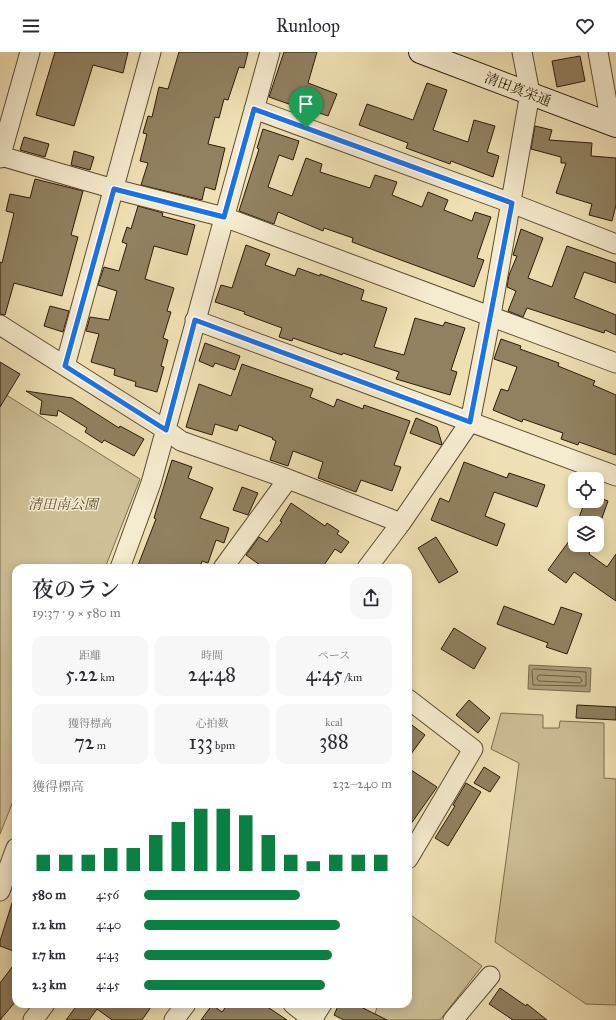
<!DOCTYPE html>
<html lang="ja">
<meta charset="utf-8">
<style>
body{margin:0;font-family:"IM FELL Great Primer","Noto Serif JP",serif;background:#f7f7f7;color:#2b2b33;height:100vh;display:flex;flex-direction:column;font-size:15px;white-space:nowrap}
*{box-sizing:border-box;margin:0}
p{font-size:13px;color:#7c7c81}
.icon{flex:none;width:22px;height:22px;fill:none;stroke:currentColor;stroke-width:2;stroke-linecap:round;stroke-linejoin:round}
.map{position:relative;flex:1;overflow:hidden}
.side{position:absolute;left:12px;top:512px;width:400px;height:444px;display:flex;flex-direction:column;background:#fff;border-radius:12px;box-shadow:0 2px 10px #0003}
.side>*{flex:none}
.fabs{position:absolute;left:568px;top:420px;display:grid;gap:8px}
.fabs a{display:grid;place-items:center;width:36px;height:36px;border-radius:8px;background:#fff;box-shadow:0 2px 10px #0003;font-size:20px}
.pin{position:absolute;display:grid;place-items:center;width:34px;height:34px;color:#fff;margin:-41px -17px;border-radius:50% 50% 50% 0;rotate:-45deg;box-shadow:0 0 4px #0007}
.pin .icon{rotate:45deg}
.round{display:grid;place-items:center;flex:none;width:42px;height:42px;border-radius:12px;background:#f7f7f7}
.headline{display:flex;align-items:center;justify-content:space-between;height:68px;padding:0 20px}
h1{font-size:22px;font-weight:600;line-height:30px}
.stats{display:grid;grid-template-columns:repeat(3,1fr);gap:6px;height:68px;padding:4px 20px}
.stats div{display:grid;align-content:center;border-radius:10px;background:#f7f7f7;text-align:center}
.stats b{font-size:20px;font-weight:600}
.stats small{font-size:11px;font-weight:400}
.stats p{font-size:11px}
.chart{height:112px;padding:8px 20px}
.chart p{display:flex;justify-content:space-between}
.chart svg{width:100%;height:72px;margin-top:4px;stroke:#0b8043;stroke-width:6}
ul{padding:0 20px;list-style:none;font-size:13px}
li{display:grid;grid-template-columns:64px 48px 1fr;align-items:center;height:30px}
li i{height:10px;border-radius:5px;background:#0b8043}
header{display:flex;justify-content:space-between;align-items:center;height:52px;padding:0 20px;background:#fff;font-size:18px;font-weight:600}
.map>svg:first-child{display:block}
.green{fill:#cebf96;stroke:#7c6d4f}
.water{fill:#ac9d79;stroke:#78694c}
.lines{fill:none;stroke-linecap:round;stroke-linejoin:round}
.shore{stroke:#6c5c40;stroke-width:1}
.building{fill:#918161;stroke:#2b1b08}
.street-casing{stroke:#5c4c33;stroke-width:21}
.secondary-casing{stroke:#2b1b08;stroke-width:24}
.street{stroke:#f5ebce;stroke-width:19}
.secondary{stroke:#f5ebce;stroke-width:22}
.route-casing{stroke:#fff;stroke-width:8}
.route{stroke:#1a73e8;stroke-width:5}
.labels{text-anchor:middle;stroke-width:3;stroke-linejoin:round;paint-order:stroke}
.street-label{font-size:14px;fill:#2b1b08;stroke:#f5ebce}
.park-label{font-size:14px;font-style:italic;fill:#5c4c33;stroke:#f5ebce}
</style>
<header><svg class="icon" aria-label="menu" viewBox="0 0 24 24"><path d="M4 6h16M4 12h16M4 18h16"/></svg>Runloop<svg class="icon" aria-label="heart" viewBox="0 0 24 24"><path d="M12 20l-8-8c-3-5 5-10 8-4 3-6 11-1 8 4z"/></svg></header>
<div class="map">
<svg width="616" height="968" viewBox="0 0 616 968">
<rect width="100%" height="100%" fill="#efe0b3"/>
<filter id="stains"><feTurbulence type="fractalNoise" baseFrequency=".005" numOctaves="4"/><feColorMatrix values="0 0 0 0 .2 0 0 0 0 .09 0 0 0 0 .02 0 0 0 .5 -.17"/></filter>
<radialGradient id="worn" r=".72"><stop offset=".6" stop-color="#630" stop-opacity="0"/><stop offset="1" stop-color="#630" stop-opacity=".3"/></radialGradient>
<path class="green" d="M0,339L140,427L105,516H16V742L0,782Z
M501,661L543,663V676H559L560,669L604,671V726L616,727V953L586,952L495,890L519,711L491,697Z
M408,861L482,914L440,968H373L378,952H408Z"/>
<path class="water" d="M529,613L591,616L590,640L528,637Z"/>
<g class="lines">
<path class="shore" d="M534,617L586,620V634L533,633L532,619Z
M539,623L580,625L582,629L580,631L539,629L537,627Z"/>
</g>
<path class="building" d="M55,0H128L123,21L93,13L74,74L36,63Z
M179,0H248L244,16L239,15L228,48L224,47L219,66L215,65L208,92L225,96L215,138L205,135L202,148L141,133L148,111L140,109L147,82L143,81L148,64L152,65L159,35L168,37Z
M284,0H317L308,31L337,42L328,64L300,54V56L269,45Z
M580,4L585,29L557,35L552,9Z
M427,31L447,38L433,78L468,90L474,68L495,74L487,100L499,104L493,125L451,109L450,112L406,96L408,91L359,73L367,52L413,68Z
M535,74L552,78L549,88L592,91L591,104L616,106V153L612,169L589,163L592,152L556,141L566,111H561V105L531,97Z
M263,77L299,89L293,108L279,103L268,135L292,144L306,106L322,112L320,120L370,136L375,123L397,130L392,143L422,155L428,140L448,148L444,158L472,169L475,160L491,165L477,206L484,208L474,235L352,190L353,186L324,176L323,179L278,160L274,172L239,159L259,97L257,96Z
M24,85L49,92L45,105L20,98Z
M74,99L94,105L90,118L71,113Z
M35,127L83,139L71,183L78,185L62,244L14,231L5,263L0,262V210L2,211L14,161L6,159L10,142L30,146Z
M138,154L163,161L162,164L195,173L187,203L154,194L145,227L174,236L167,259L171,260L163,286L168,288L161,314L164,315L157,340L135,334L136,330L114,323L115,317L91,310L99,282L86,279L90,265L109,268L117,239L98,233L104,215L119,219L127,192L122,190L127,175L131,177Z
M521,177L543,186L528,226L552,235L567,194L616,211V231L584,220L574,246L616,263V283L605,278L604,281L527,256L523,265L508,259L516,239L507,235L509,223L517,204L513,203Z
M246,193L270,202L265,213L295,224L298,216L320,224V222L364,238L361,248L387,256L374,295L404,303L415,266L443,274L445,270L465,276L451,318L457,320L450,343L396,327L399,320L343,301L342,303L293,286L292,289L279,285L282,276L244,262L245,260L215,250L221,233L232,236Z
M50,254L69,259L63,280L44,274Z
M501,287L521,294L520,297L559,311L558,314L595,329L593,333L616,343V403L579,390L578,393L561,387L563,381L523,367L522,370L493,358L501,337L508,339L517,315L494,307Z
M205,291L240,304L235,318L215,311L213,315L199,309Z
M0,310L20,322L0,355Z
M242,312L313,337L310,345L334,355L337,347L363,357L364,353L410,369L394,413L401,415L392,439L361,428L356,440L318,426L323,410L293,399L288,414L270,408L276,389L272,387L273,386L239,373L237,379L215,372L212,383L186,375L199,332L231,344Z
M26,339L72,346L119,376L120,374L144,387L134,404L104,388L102,391L85,380L87,376L58,358L57,364L40,362L42,349Z
M416,366L437,375L442,392L441,393L410,381Z
M172,408L192,415L188,426L213,436L200,466L229,476L224,491L216,488L208,511L202,509L200,516H137L156,467L154,466Z
M464,410L507,426L509,421L545,433L537,455L494,440L485,464L505,472L497,494L431,468L440,446L449,450Z
M242,435L258,441L248,463L233,458Z
M597,445L608,449L597,480V471H577L585,449H597Z
M291,451L325,474L327,471L339,479L337,482L349,490L341,501L335,497L322,516H264L246,503L259,485L267,490L282,470L280,469Z
M575,475V493H592L589,502L607,515L616,502V549L574,520L566,531L548,518L572,485Z
M436,485L458,520L439,531L418,496Z
M504,554L554,573L561,555L582,562L567,602L546,595L548,591L497,572Z
M454,576L486,596L474,617L441,597Z
M469,648L490,666L478,681L456,663Z
M577,653L616,655V668L576,666Z
M408,670L425,683L408,706Z
M484,715L500,725L490,740L474,731Z
M408,716L437,735L408,776Z
M466,731L481,740L448,794L435,786L455,754L453,753Z
M13,848L16,849V900L0,894V889Z
M16,910V949L0,968V931Z
M500,936L526,954L527,952L547,968H513L489,952Z
M78,952H153L142,968H112L97,957L89,968H66Z
M228,952H263L287,968H201L212,953L222,960Z
M339,952H355L387,968H344L334,963Z"/>
<g class="lines">
<g class="street-casing">
<path id="street" d="M598,0L611,72
M254,57L511,151L616,192
M1,104L114,137L224,165L616,311
M0,106L30,0
M195,268L616,424
M0,273L166,378L181,389L288,427L401,471
M65,314L151,0
M120,516L151,431L270,0
M223,516L288,427
M367,516L401,471L470,370L491,263L530,41L522,0
M408,647L473,697L408,807
M0,839L16,796
M293,952L313,968
M33,968L45,952
M174,968L186,952
M312,968L322,952
M453,968L490,924"/>
</g>
<g class="secondary-casing">
<path id="secondary" d="M420,0L616,74"/>
</g>
<use href="#street" class="street"/>
<use href="#secondary" class="secondary"/>
</g>
<g class="lines">
<g class="route-casing">
<path id="route" d="M254,57L512,151L470,370L195,268L166,378L65,314L114,137L224,165Z"/>
</g>
<use href="#route" class="route"/>
</g>
<g class="labels">
<g class="street-label">
<text transform="translate(518 37) rotate(21)" y="5">清田真栄通</text>
</g>
<g class="park-label">
<text x="63" y="457">清田南公園</text>
</g>
</g>
<rect width="100%" height="100%" filter="url(#stains)"/>
<rect width="100%" height="100%" fill="url(#worn)"/>
</svg>
<div class="fabs">
<a><svg class="icon" aria-label="locate" viewBox="0 0 24 24"><circle cx="12" cy="12" r="6"/><path d="M12 2v4M12 18v4M2 12h4M18 12h4"/></svg></a>
<a><svg class="icon" aria-label="layers" viewBox="0 0 24 24"><path d="M12 4l9 5-9 5-9-5zM3 14l9 5 9-5"/></svg></a>
</div>
<div class="pin" style="left:306px;top:76px;background:#1e9e55"><svg class="icon" aria-label="arrive" viewBox="0 0 24 24"><path d="M6 21V4h12l-3 4 3 4H6"/></svg></div>
<section class="side">
<div class="headline"><div><h1>夜のラン</h1><p>19:37 · 9 × 580 m</p></div><a class="round"><svg class="icon" aria-label="share" viewBox="0 0 24 24"><path d="M12 15V3M7 8l5-5 5 5M5 13v7h14v-7"/></svg></a></div>
<div class="stats">
<div><p>距離</p><b>5.22<small> km</small></b></div>
<div><p>時間</p><b>24:48</b></div>
<div><p>ペース</p><b>4:45<small> /km</small></b></div>
</div>
<div class="stats">
<div><p>獲得標高</p><b>72<small> m</small></b></div>
<div><p>心拍数</p><b>133<small> bpm</small></b></div>
<div><p>kcal</p><b>388</b></div>
</div>
<div class="chart"><p><span>獲得標高</span>232–240 m</p>
<svg viewBox="0 0 160 44" preserveAspectRatio="none"><path d="M5 44V34M15 44V34M25 44V34M35 44V30M45 44V30M55 44V22M65 44V14M75 44V6M85 44V6M95 44V10M105 44V22M115 44V34M125 44V38M135 44V34M145 44V34M155 44V34"/></svg>
</div>
<ul>
<li><b>580 m</b>4:56<i style="width:63%"></i></li>
<li><b>1.2 km</b>4:40<i style="width:79%"></i></li>
<li><b>1.7 km</b>4:43<i style="width:76%"></i></li>
<li><b>2.3 km</b>4:45<i style="width:73%"></i></li>
</ul>
</section>
</div>
